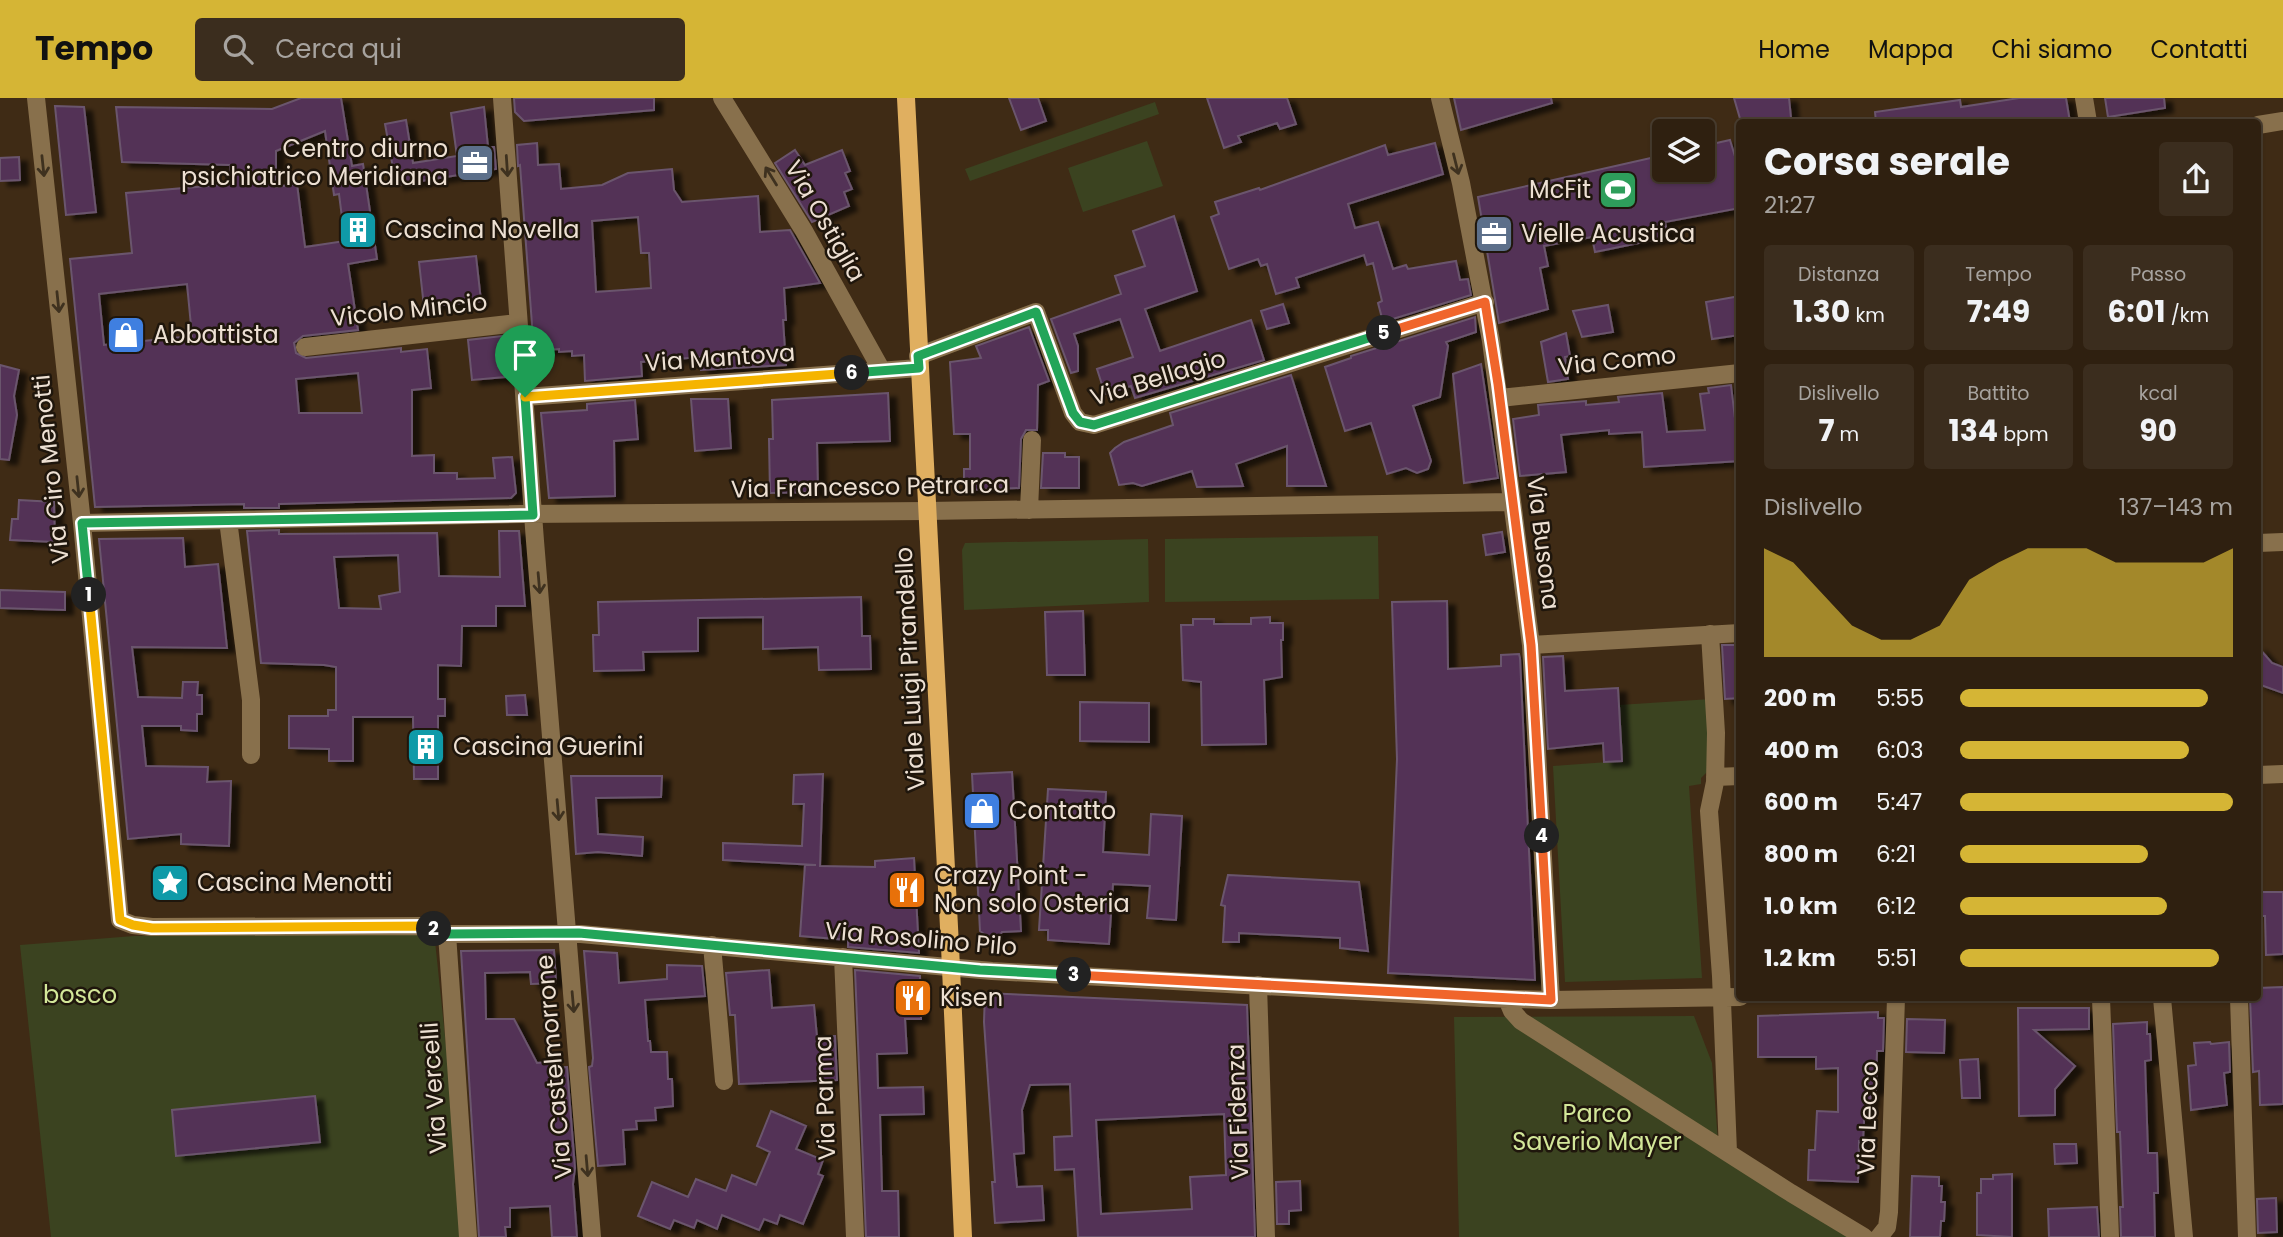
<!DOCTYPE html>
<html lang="it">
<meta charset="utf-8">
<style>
body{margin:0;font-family:Poppins,sans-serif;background:#3b2d1e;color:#f1f3f6;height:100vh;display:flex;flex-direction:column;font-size:26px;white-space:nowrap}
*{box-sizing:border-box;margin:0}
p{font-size:23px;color:#a7a39f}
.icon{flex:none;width:38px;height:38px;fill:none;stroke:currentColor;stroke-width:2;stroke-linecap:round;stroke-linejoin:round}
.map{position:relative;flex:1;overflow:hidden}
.sheet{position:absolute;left:1736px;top:21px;width:525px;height:882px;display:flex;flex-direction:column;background:#2f2010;border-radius:7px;box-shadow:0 2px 5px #0004,0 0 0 2px #4a3e30}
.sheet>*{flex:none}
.buttons{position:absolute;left:1652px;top:21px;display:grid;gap:14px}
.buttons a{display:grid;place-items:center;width:63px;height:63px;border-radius:7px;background:#2f2010;box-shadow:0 2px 5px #0004,0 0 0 2px #4a3e30;font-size:35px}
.pin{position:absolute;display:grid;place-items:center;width:60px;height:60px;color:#fff;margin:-72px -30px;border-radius:50% 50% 50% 0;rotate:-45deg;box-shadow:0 0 7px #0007}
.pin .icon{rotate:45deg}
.km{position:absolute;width:35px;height:35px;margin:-18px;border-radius:50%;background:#222;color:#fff;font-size:19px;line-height:35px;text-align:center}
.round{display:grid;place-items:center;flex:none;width:74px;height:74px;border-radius:7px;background:#3b2d1e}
.headline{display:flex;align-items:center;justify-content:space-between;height:119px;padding:0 28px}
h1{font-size:38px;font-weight:700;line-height:52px}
.stats{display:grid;grid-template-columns:repeat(3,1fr);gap:10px;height:119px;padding:7px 28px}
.stats div{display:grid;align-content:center;border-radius:7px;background:#3b2d1e;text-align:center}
.stats b{font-size:30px;font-weight:700}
.stats small{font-size:19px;font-weight:400}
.stats p{font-size:19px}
.chart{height:196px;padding:14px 28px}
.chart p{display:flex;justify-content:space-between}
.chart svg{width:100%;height:126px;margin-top:7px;fill:#d5b535;opacity:.7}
ul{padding:0 28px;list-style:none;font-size:23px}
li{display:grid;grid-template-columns:112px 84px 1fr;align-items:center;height:52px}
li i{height:18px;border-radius:9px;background:#d5b535}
header{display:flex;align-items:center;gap:42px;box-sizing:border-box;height:98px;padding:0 35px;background:#d5b535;color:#111}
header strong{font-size:33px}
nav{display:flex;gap:38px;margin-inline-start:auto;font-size:24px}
.search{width:490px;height:63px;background:#3b2d1e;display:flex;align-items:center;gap:18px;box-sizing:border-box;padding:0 24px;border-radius:7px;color:#a7a39f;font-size:26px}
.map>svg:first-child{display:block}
.green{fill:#3b4320}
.building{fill:#523256;stroke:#6b556d;stroke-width:2;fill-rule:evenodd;filter:url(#shadow)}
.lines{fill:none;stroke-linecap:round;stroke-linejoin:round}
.minor{stroke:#88704c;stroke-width:18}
.major{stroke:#e0af60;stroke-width:18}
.oneway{stroke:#3e311f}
.split-1-casing{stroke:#fff;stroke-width:14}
.split-2-casing{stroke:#fff;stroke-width:14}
.split-3-casing{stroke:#fff;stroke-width:14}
.split-4-casing{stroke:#fff;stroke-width:14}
.split-5-casing{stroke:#fff;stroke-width:14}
.split-6-casing{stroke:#fff;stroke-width:14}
.split-7-casing{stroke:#fff;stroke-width:14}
.split-1{stroke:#22a559;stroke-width:9}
.split-2{stroke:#f5b400;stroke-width:9}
.split-3{stroke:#22a559;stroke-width:9}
.split-4{stroke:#f0652b;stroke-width:9}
.split-5{stroke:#f0652b;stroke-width:9}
.split-6{stroke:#22a559;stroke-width:9}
.split-7{stroke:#f5b400;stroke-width:9}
.labels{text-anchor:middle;stroke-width:5;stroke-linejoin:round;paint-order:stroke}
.poi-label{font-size:24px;fill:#ede0d3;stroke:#1f160c;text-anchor:start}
.street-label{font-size:24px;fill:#ede0d3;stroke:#1f160c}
.park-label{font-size:24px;fill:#d3e799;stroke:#1f160c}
</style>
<header>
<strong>Tempo</strong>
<div class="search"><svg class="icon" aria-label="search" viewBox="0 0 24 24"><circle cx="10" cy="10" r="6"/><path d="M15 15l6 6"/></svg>Cerca qui</div>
<nav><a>Home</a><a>Mappa</a><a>Chi siamo</a><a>Contatti</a></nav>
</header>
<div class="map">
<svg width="2283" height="1139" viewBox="0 0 2283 1139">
<defs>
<filter id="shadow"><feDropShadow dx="8" dy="4.5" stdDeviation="2" flood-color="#0009"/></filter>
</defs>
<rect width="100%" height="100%" fill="#3f2b15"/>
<path class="green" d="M1155,4L1159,16L970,83L965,71Z
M1147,43L1163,88L1083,114L1068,70Z
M1378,438L1379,501L1165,504V441Z
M1148,441L1149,504L964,512L962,452L965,445Z
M1711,601L1707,674L1701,680V686L1689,688L1702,880L1565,884L1553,668L1622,663L1619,607Z
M422,835L435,843L454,1024L462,1139H51L20,847L134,838Z
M1694,918L1712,965L1719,1057L1850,1139H1459L1454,919Z"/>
<path class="building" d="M301,0H341L352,68L363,66L377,161L348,166L358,232L303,238L294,245L296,255L306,260L401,250V254L427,251L431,290L412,292V358L434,357V375H457V381L495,380L493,360L512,359L516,395L511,400L279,406V410H244V406L95,409L70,161L132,155L126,95L231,86L230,67L122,64L116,9L272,11ZM325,33L334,97L339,96L345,143L305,149L297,86L276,89V53ZM187,186L192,238L104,247L99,196ZM358,275L362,315H299L296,281Z
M514,0H654V12L524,23L515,14Z
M1009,0H1038L1046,23L1021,32Z
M1207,0H1287L1296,26L1280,31L1277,25L1238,38L1241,44L1224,50Z
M1454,0H1551L1552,5L1461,32Z
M1734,0H1789L1791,20L1775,24H1741Z
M2019,0H2066L2070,24H1876L1875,14L1960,2L1961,9Z
M2105,0H2164L2165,10L2108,19Z
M55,8L84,9L96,114L66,117Z
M484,9L488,49H494L496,71L396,87L385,26L406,22L413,65L457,58L451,15Z
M1730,42L1740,75V110L1665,124L1668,139L1595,154L1592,139L1544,148L1548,168L1540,170L1548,211L1499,225L1478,99L1664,57V72H1703V48Z
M537,45L538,67L559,66L561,91L602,87L628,75L672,71L674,92L682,104L758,98L760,134L790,132L820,185L784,190L786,222H783L786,267L701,272L700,259L641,264L642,278L585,283L584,257L572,258V253L559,254V251L534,253L520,67L518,68L517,47ZM638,119L641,155H649L651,190L596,194L592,123Z
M1435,45L1443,76L1348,106L1355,130L1378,124L1393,171L1406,167L1408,171L1456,163L1460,182L1468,181L1471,197L1383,224L1378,205L1382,203L1373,165L1367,167L1364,157L1296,180L1299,189L1276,196L1267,166L1261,168L1258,161L1229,171L1211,119L1219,116L1215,104L1259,90L1260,92L1385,47L1388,57Z
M795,52L805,67L842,52L850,73L845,75L852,91L844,94L849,108L812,124L775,65Z
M19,59L20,82L0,83V60Z
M1174,118L1197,193L1145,211L1160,253L1251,222L1264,262L1135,300L1131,288L1105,296L1097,271L1133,259L1120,221L1074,236L1078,248V273L1071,275L1051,221L1121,196L1115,178L1145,168L1133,133Z
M476,158L481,203L424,209L419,164Z
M1740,198V237L1712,241L1706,204Z
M1283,206L1289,225L1267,231L1261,213Z
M1608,207L1613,234L1582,239L1573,213Z
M1475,219L1476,234L1446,244L1448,248L1440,299L1413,308L1431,363L1428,371L1417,375L1406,370L1387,376L1371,325L1345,333L1325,269L1351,260V258Z
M1029,229L1049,283L1038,287L1037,332H1026L1021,341L1019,390L964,392V371H970V336H954L950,264L981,260L976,248Z
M1566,235L1570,258L1565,259L1568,281L1548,284L1541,244Z
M502,238L505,279L472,282L468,242Z
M1481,266L1498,380L1464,385L1453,276Z
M0,267L19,272L14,298L17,317L9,362L0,361Z
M1291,277L1326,388H1287V348L1236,366L1243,388L1197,389L1192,373L1142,388L1133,385L1119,387L1110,355L1115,350L1124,344L1173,327L1170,315Z
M1731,287L1740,363L1644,369L1642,334L1609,336V332L1561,337L1566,374L1520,378L1513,321L1539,317L1538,307L1586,303V307L1619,304L1618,299L1662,295L1667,334L1705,332L1700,296L1709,295L1708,290Z
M888,295L890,343L817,345L818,394L770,395L769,341H773L772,302Z
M691,301H728L731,350L695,353Z
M635,302L638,341L614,343L615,398L549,400L541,315L587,312V306Z
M1043,355H1065V359H1079V390H1041Z
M19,402L54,404L55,444L10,442L12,421H18Z
M279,432V436L437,435L439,478L500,479L499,433H519L525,508H496V528H462L461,568L438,567V601H445V618H438V681H414L413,619H353V663H329V651L289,650V618H328V612H336V569L324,567L261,565L247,433ZM398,457L400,494L379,498L381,511L339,510L334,459Z
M1502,434L1505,454L1486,457L1483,437Z
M183,440L185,469L218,466L227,550L132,549L138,599L182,600L183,584H198L197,597H202V616H197V633L181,632V628H142L146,668L208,669L207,684L231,683L229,748L181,746V736L128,741L99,441Z
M0,492L65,494V512L0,510Z
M861,499L862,538H870L871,571L819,572L818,549L763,551V519L698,520V553L643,554L644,572L594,573L593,537H599L598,504Z
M1447,503L1448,571L1501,568V557L1519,556L1520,560L1535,882L1388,875L1397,661L1392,504Z
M1083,513L1085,577H1047L1045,514Z
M1270,519V525H1283V542H1281L1282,579L1264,582L1266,646L1202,647L1201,584L1183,582L1181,527H1193V521H1214V526H1251V520Z
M1722,547H1737L1740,600L1725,601Z
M2258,549L2272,565L2283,569V595L2258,586Z
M1563,558L1565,593L1618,590L1622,663L1604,664L1603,645L1548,651L1543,559Z
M525,597L527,617H507L506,598Z
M1080,604L1149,605V644L1080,643Z
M1012,674L1021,833L1002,834L995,844L980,833L972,676Z
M823,676L820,768L875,769V763L914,760L919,855L848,849V842L800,838L805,767H816L723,762V745L802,748L804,706H793L794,677Z
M571,678H662L661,699L596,700L598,736L643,739L642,758L598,754L576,756Z
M1048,691L1106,694L1103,754L1149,757L1151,716L1182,718L1176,822L1147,820L1150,788L1113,786L1109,846L1048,842V832H1039Z
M1228,777L1359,784L1368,853L1340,850V840L1239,835V844H1223L1225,808L1221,807Z
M2258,794H2283V856L2266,857L2265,818H2258Z
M554,852L556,885L531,886L530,874L485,875L486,921H514L537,965L550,964V970L567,969L575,1070L573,1086L577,1139H552L550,1108L510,1110V1129H505L506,1139H479L461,853Z
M584,853L617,855L619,885L667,881V867L702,868L705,898L645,902L648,943H650L651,954H667L668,981H672L673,1008L655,1010L656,1022L636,1023L637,1031L623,1032L625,1066L598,1068L589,969L592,968L593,960Z
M769,872L772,910L814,907L817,939L835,938L837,982L739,986L735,917H730L726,875Z
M855,872L920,878L921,921H905L907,955L877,956L878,990L923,989L924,1016L880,1017L882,1093H898L899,1139H866Z
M2283,889V1006L2260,1007L2259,973L2253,974L2250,900H2258V890Z
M985,895L1247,907L1255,1139H1078L1074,1071L1055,1072L1054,1039L1072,1038L1070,986L1030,987L1022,1012L1024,1055L1014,1056L1017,1089L1042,1088L1044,1122L995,1125L992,1084H995L984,924ZM1224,1016L1226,1077L1190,1079L1192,1111L1101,1116L1096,1022Z
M2018,910H2089V931L2034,932L2075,968L2055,991V1017L2019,1018Z
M1878,914V920H1884L1883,953H1877L1876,992H1871L1870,1005H1865L1863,1043H1859L1858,1084L1808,1082L1809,1052H1815L1817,1013L1838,1014V970L1816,971V959H1758V918Z
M1907,921L1945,922L1944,955L1906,954Z
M2147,924V936H2150L2151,962L2145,963L2148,1055H2157L2158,1095H2154L2155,1139H2121L2120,1109H2123L2120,1034H2117L2113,926Z
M2210,944L2211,946L2229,944L2230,974L2224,975L2227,1007L2191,1012L2188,968L2196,967L2194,945Z
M1978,961L1980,1000H1962L1960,962Z
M315,998L320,1044L176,1058L172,1012Z
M771,1013L806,1028L796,1051L823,1062L818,1076L823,1078L803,1126L780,1117L777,1126L764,1121L759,1132L722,1117L717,1131L697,1122L694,1130L674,1122L670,1131L638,1118L652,1084L688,1099L696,1081L726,1093L732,1077L756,1087L770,1054L757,1048Z
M2054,1046H2076L2077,1065L2055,1066Z
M2012,1076V1139L1977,1137V1095H1981V1081H1993V1077Z
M1912,1078L1939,1079V1088H1942L1941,1104H1945L1944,1123H1941L1940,1139H1910Z
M1300,1083L1301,1112L1289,1113V1126H1277L1276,1084Z
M2276,1100L2277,1134L2258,1135L2257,1101Z
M2097,1109L2099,1139H2049L2048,1111Z"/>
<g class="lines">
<path class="minor" d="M36,0L82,425L120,822L133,827L152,829L425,828L447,836H581L992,873L1481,900L1551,902L1740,899
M502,0L535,443L592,1139
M722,0L804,133L882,273
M1440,0L1461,85L1491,243L1531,547L1551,902
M2084,0L2088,24
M2258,27L2283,23
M305,249L518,225
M918,258L1036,214L1073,315L1080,324L1094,327L1485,204
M525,299L919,270
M1500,300L1740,275
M1029,412L1032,342
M228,422L251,602V657
M82,425L522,416L927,413L1512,404
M2258,445L2283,444
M1710,536L1716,635L1715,684L1709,713L1721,878L1728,1054
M1531,547L1740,535
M2258,677L2283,676
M1715,679L1740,678
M447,836L468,1139
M712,847L724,983
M843,859L855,1139
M1258,887L1266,1139
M2101,900L2110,1139
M2162,900L2184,1139
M2239,900L2247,1139
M1507,901L1512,913L1521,923L1791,1095L1864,1139
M1879,1139L1887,1129L1889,1114L1896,900"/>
<path class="major" d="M906,0L950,848L963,1139"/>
</g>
<defs><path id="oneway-shaft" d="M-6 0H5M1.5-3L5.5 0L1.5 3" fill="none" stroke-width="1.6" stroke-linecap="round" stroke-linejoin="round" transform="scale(1.75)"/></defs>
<g class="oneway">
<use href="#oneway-shaft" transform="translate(1456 66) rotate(76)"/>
<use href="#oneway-shaft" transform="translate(43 68) rotate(84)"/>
<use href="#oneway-shaft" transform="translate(507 68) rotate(86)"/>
<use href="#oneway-shaft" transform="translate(771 78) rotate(-122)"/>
<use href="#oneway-shaft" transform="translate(58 204) rotate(84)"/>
<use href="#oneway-shaft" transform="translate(78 389) rotate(84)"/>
<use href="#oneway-shaft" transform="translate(539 485) rotate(85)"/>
<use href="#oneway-shaft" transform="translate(558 712) rotate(85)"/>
<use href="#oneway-shaft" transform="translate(573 904) rotate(85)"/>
<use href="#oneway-shaft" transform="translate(587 1068) rotate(85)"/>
</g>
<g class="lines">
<g class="split-1-casing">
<path id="split-1" d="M89,497L82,425L533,417L525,299"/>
</g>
<g class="split-2-casing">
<path id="split-2" d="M89,497L120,822L133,827L152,830L425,828L434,831"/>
</g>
<g class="split-3-casing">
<path id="split-3" d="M434,831L447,836L579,835L980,872L1074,877"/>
</g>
<g class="split-4-casing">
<path id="split-4" d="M1074,877L1551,902L1542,738"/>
</g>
<g class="split-5-casing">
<path id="split-5" d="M1384,235L1485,204L1498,286L1531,547L1542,738"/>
</g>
<g class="split-6-casing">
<path id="split-6" d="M852,275L919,270L918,258L1036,214L1073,315L1080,324L1094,327L1384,235"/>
</g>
<g class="split-7-casing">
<path id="split-7" d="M525,299L852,275"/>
</g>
<use href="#split-1" class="split-1"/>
<use href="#split-2" class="split-2"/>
<use href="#split-3" class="split-3"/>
<use href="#split-4" class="split-4"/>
<use href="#split-5" class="split-5"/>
<use href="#split-6" class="split-6"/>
<use href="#split-7" class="split-7"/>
</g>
<defs>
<g id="office-square" transform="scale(2.0125)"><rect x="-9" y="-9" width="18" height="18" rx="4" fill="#5c6f8a" stroke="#1f160c"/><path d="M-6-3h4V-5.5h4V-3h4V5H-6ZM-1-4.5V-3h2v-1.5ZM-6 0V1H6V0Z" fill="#fff"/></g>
<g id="stadium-square" transform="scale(2.0125)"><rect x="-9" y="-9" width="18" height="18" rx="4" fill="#2e9e5b" stroke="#1f160c"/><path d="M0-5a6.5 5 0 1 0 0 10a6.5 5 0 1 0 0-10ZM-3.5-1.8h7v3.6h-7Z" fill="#fff"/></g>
<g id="building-square" transform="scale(2.0125)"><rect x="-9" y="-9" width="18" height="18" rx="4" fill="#0f9aa8" stroke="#1f160c"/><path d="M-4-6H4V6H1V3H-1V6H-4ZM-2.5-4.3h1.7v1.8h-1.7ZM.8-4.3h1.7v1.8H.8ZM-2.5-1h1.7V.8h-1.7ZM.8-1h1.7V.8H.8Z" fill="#fff"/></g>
<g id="shop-square" transform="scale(2.0125)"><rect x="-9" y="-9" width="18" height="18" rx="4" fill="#3f7fe0" stroke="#1f160c"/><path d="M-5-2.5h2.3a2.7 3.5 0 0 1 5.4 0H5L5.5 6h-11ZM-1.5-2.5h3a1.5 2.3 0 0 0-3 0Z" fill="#fff"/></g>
<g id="sight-square" transform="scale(2.0125)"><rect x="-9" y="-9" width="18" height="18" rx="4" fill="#0f9aa8" stroke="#1f160c"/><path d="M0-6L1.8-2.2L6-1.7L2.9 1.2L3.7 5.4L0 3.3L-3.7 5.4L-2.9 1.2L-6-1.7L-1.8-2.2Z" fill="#fff"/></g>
<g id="restaurant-square" transform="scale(2.0125)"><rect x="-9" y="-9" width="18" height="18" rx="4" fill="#e8710a" stroke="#1f160c"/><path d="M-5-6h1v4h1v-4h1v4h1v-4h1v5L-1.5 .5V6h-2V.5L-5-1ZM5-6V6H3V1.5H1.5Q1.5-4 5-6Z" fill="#fff"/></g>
</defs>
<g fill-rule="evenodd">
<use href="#office-square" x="475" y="65"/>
<use href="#stadium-square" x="1618" y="92"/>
<use href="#building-square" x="358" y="132"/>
<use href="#office-square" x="1494" y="136"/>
<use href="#shop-square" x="126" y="237"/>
<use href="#building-square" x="426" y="649"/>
<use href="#shop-square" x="982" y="713"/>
<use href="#sight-square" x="170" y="785"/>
<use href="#restaurant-square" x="907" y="792"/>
<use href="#restaurant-square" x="913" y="900"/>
</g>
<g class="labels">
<g class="poi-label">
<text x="448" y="59" text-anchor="end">Centro diurno<tspan x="448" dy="28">psichiatrico Meridiana</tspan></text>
<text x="1591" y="100" text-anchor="end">McFit</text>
<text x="385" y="140">Cascina Novella</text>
<text x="1521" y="144">Vielle Acustica</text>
<text x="153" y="245">Abbattista</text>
<text x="453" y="657">Cascina Guerini</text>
<text x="1009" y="721">Contatto</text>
<text x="934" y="786">Crazy Point -<tspan x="934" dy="28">Non solo Osteria</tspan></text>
<text x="197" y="793">Cascina Menotti</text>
<text x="940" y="908">Kisen</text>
</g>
<g class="street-label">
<text transform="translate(825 123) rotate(60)" y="8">Via Ostiglia</text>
<text transform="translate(409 212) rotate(-6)" y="8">Vicolo Mincio</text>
<text transform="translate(720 260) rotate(-4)" y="8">Via Mantova</text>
<text transform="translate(1617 263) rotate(-6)" y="8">Via Como</text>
<text transform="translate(1158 280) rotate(-17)" y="8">Via Bellagio</text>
<text transform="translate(51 371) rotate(-96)" y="8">Via Ciro Menotti</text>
<text transform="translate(870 389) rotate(-1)" y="8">Via Francesco Petrarca</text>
<text transform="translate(1543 445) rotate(83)" y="8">Via Busona</text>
<text transform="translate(910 571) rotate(-93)" y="8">Viale Luigi Pirandello</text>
<text transform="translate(921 841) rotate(5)" y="8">Via Rosolino Pilo</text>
<text transform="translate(554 969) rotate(-95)" y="8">Via Castelmorrone</text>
<text transform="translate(434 990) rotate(-94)" y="8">Via Vercelli</text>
<text transform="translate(825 1000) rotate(-92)" y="8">Via Parma</text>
<text transform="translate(1238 1014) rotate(-92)" y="8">Via Fidenza</text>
<text transform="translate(1868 1020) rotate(-88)" y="8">Via Lecco</text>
</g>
<g class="park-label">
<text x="80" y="905">bosco</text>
<text x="1597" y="1024">Parco<tspan x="1597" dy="28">Saverio Mayer</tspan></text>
</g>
</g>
</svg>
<div class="buttons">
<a><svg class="icon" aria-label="layers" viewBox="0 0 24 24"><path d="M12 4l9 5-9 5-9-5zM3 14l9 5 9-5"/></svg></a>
</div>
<div class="pin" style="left:525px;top:299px;background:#1e9e55"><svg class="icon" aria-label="arrive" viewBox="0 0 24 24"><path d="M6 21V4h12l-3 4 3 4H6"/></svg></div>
<b class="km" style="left:89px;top:497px">1</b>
<b class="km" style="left:434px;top:831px">2</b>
<b class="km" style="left:1074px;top:877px">3</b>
<b class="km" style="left:1542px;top:738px">4</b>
<b class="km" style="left:1384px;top:235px">5</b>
<b class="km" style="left:852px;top:275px">6</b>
<section class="sheet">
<div class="headline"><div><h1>Corsa serale</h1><p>21:27</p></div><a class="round"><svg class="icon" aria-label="share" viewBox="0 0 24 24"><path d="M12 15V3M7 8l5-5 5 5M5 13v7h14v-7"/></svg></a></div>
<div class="stats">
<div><p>Distanza</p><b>1.30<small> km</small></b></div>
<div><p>Tempo</p><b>7:49</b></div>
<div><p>Passo</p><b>6:01<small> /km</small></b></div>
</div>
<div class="stats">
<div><p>Dislivello</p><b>7<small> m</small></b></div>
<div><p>Battito</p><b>134<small> bpm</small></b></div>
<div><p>kcal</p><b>90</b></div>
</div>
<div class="chart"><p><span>Dislivello</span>137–143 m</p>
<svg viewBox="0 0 160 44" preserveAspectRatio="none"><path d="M0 44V6L10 11L20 22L30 33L40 38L50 38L60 33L70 17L80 11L90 6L100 6L110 6L120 11L130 11L140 11L150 11L160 6V44z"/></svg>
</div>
<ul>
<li><b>200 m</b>5:55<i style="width:91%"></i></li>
<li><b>400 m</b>6:03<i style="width:84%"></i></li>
<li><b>600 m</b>5:47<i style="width:100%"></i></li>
<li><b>800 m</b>6:21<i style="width:69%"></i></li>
<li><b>1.0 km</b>6:12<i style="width:76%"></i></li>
<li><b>1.2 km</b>5:51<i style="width:95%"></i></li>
</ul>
</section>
</div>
